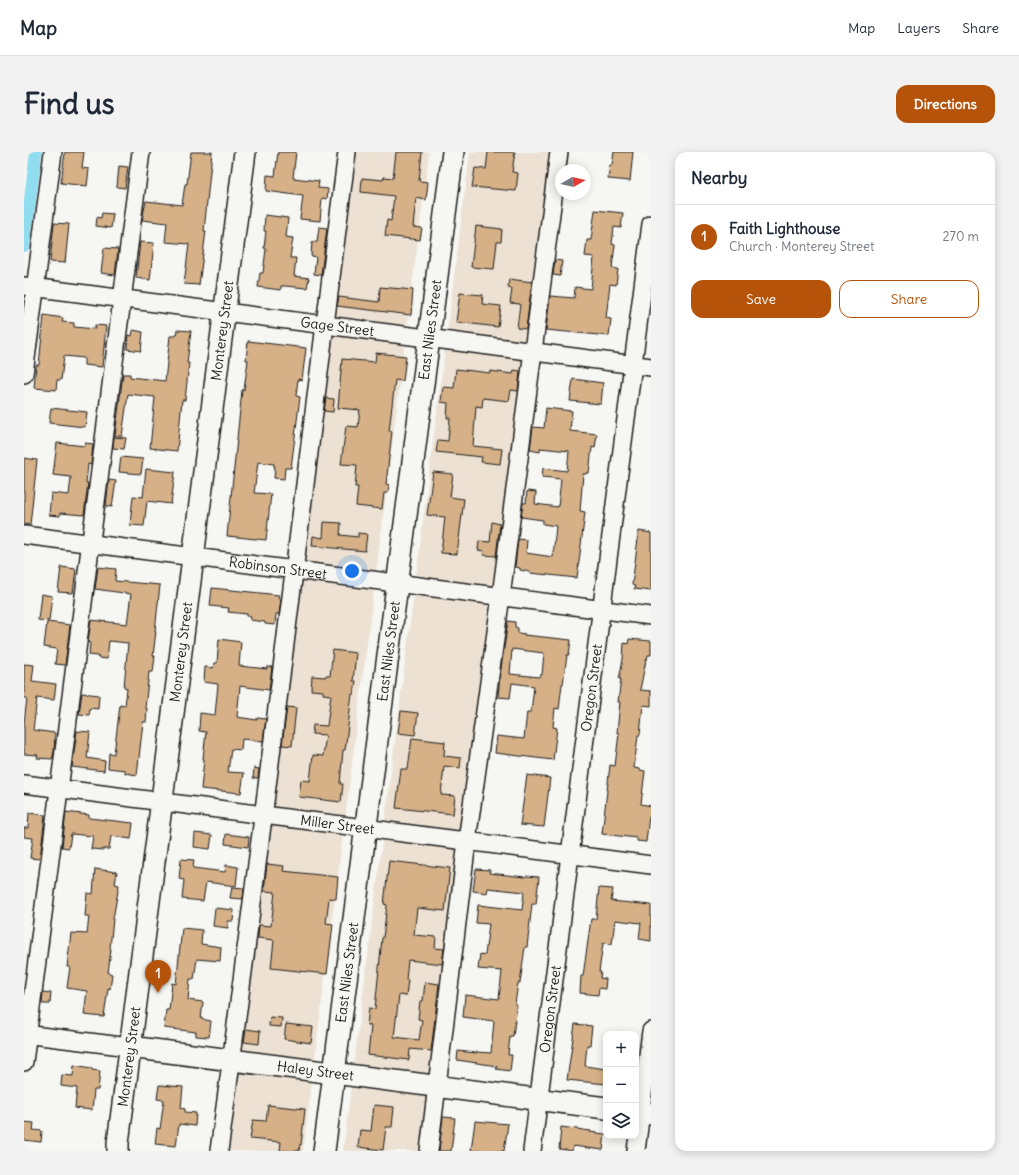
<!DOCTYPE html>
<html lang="en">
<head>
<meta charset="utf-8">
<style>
	:root { --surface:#fff; --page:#f2f2f3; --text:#1f2937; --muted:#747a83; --line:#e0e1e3; --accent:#b45309 }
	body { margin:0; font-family:Delius,sans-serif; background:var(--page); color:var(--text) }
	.controls { position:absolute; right:12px; bottom:12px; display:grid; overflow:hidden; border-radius:8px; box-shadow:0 2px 10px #0003 }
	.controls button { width:36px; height:36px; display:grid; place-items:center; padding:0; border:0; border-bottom:1px solid var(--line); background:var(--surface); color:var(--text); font:20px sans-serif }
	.compass { position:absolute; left:531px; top:12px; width:36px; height:36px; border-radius:50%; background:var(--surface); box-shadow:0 2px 10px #0003; rotate:81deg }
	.you { position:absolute; left:328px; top:419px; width:14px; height:14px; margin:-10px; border:3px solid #fff; border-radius:50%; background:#1a73e8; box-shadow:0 0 0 6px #1a73e833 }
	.badge { display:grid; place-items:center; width:26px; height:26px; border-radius:50%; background:var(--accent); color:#fff; font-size:13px; font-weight:700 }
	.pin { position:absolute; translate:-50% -33px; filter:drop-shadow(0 1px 2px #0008) }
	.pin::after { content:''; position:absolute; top:21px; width:14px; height:12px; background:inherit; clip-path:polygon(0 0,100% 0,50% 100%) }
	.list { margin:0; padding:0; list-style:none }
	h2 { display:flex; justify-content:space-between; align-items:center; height:52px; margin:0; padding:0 16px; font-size:17px }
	h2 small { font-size:13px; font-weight:400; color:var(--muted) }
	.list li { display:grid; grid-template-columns:26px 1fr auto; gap:12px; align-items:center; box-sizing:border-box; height:64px; padding:0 16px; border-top:1px solid var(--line) }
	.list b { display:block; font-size:15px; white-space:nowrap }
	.list p { margin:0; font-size:13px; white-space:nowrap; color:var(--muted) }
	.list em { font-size:13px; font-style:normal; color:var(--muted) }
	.actions { display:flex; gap:8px; padding:12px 16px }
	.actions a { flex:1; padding:9px 0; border:1px solid var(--accent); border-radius:12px; text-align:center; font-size:14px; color:var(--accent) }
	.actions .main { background:var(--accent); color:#fff }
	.icon { flex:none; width:22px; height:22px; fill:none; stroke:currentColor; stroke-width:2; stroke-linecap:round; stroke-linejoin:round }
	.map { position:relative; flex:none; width:627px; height:999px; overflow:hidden; border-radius:12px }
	header { display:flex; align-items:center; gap:24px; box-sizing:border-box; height:56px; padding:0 20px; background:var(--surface); border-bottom:1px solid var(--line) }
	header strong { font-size:19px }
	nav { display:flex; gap:22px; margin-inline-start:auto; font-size:14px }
	.intro { display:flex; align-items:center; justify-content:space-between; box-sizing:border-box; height:96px; padding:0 24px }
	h1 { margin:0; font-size:28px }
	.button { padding:10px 18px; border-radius:12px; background:var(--accent); color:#fff; font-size:14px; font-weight:700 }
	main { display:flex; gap:24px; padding:0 24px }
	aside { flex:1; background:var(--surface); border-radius:12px; box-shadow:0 2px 10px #0003 }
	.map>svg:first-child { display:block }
	.built { fill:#ece1d2 }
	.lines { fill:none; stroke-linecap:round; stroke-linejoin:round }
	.canal { stroke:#90ddef; stroke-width:12 }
	.building { fill:#d6b188; stroke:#1c1c1c; fill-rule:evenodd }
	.minor-casing { stroke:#1c1c1c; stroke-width:20 }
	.major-casing { stroke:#1c1c1c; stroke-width:24 }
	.minor { stroke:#f6f6f2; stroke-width:17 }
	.major { stroke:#f6f6f2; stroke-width:21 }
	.labels { text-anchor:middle; stroke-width:4; stroke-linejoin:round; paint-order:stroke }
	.street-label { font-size:14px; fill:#1c1c1c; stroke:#f6f6f2 }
</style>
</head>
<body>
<header>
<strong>Map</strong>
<nav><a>Map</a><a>Layers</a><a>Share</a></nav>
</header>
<div class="intro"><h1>Find us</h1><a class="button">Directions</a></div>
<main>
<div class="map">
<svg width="627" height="999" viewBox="0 0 627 999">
	<rect width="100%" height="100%" fill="#f6f6f2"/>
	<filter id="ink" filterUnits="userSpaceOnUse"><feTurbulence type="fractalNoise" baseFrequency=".025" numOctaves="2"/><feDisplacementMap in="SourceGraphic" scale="8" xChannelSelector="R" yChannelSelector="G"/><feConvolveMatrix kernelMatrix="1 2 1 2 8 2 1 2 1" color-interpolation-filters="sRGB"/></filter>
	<g filter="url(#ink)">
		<!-- built -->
		<path class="built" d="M 327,0 L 405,0 L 279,999 L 201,999 Z
			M 446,0 L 532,0 L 400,999 L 319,999 Z"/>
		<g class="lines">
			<!-- canal -->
			<path class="canal" d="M 0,94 L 12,0"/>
		</g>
		<!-- building -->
		<path class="building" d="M 41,0 L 60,0 L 58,16 L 65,17 L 63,34 L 37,31 Z
			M 167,0 L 188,0 L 180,79 L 182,79 L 175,133 L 160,132 L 165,92 L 141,90 L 143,71 L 118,68 L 122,49 L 158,53 L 161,32 L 163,32 Z
			M 254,0 L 272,0 L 269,26 L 295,29 L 294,36 L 304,37 L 303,47 L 298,46 L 296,69 L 276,67 L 279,44 L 242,39 L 243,23 L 251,24 Z
			M 372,0 L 398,0 L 395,29 L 404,30 L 402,48 L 392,46 L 389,75 L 398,76 L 396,88 L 361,84 L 363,68 L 367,69 L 370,44 L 337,40 L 338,26 L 359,28 L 360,25 L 369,26 Z
			M 464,0 L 491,0 L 488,20 L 494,21 L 492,39 L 448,35 L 451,16 L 462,17 Z
			M 590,0 L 609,0 L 606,29 L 584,27 L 586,13 L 588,13 Z
			M 95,14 L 104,15 L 101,36 L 93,35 Z
			M 571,58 L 599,61 L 597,76 L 590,75 L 588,92 L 591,93 L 588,116 L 594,117 L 592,133 L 586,132 L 582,166 L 587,167 L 585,184 L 522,178 L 526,144 L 550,146 L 551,135 L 567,137 L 570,105 L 561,104 L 563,88 L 567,88 Z
			M 78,61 L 89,62 L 87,76 L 72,74 L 73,65 L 77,66 Z
			M 241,63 L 264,66 L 262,85 L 269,86 L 266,106 L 272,106 L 270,124 L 285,126 L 283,136 L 261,134 L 257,134 L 257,138 L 234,135 L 236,121 L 239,121 L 242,97 L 240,96 L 242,79 L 240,79 Z
			M 30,71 L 45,72 L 41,111 L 26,110 Z
			M 452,74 L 478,77 L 477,90 L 473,90 L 470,117 L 447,115 Z
			M 295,75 L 303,76 L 297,123 L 290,122 L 292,105 L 287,104 L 288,90 L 293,90 Z
			M 116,90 L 130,91 L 126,128 L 112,126 Z
			M 80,96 L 94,97 L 91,123 L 77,121 Z
			M 531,108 L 538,109 L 536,124 L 529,123 Z
			M 485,127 L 508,130 L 502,177 L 493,176 L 496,152 L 486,151 L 488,137 L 484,136 Z
			M 356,135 L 389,138 L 387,163 L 313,154 L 315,145 L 355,150 Z
			M 436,141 L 459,143 L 458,152 L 477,154 L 474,175 L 432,170 Z
			M 20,163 L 39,166 L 38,170 L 50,171 L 50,175 L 71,177 L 71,173 L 82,174 L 78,215 L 60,213 L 60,206 L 40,204 L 37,228 L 33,228 L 32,238 L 10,236 L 12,213 L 15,213 Z
			M 109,178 L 119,180 L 117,199 L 103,197 L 104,183 L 108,184 Z
			M 153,178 L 167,179 L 163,211 L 165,211 L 161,248 L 158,248 L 153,299 L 126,296 L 131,245 L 104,242 L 98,284 L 91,284 L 99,222 L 106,222 L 106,225 L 141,229 L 146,184 L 152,184 Z
			M 224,189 L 282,196 L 278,228 L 274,227 L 272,244 L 276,245 L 267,316 L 261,316 L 260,327 L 250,326 L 251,315 L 250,315 L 250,312 L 234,310 L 230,341 L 247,342 L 242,388 L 203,384 L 218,238 L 220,238 L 224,208 L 222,208 Z
			M 352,201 L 382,204 L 379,229 L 371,228 L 365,279 L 368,279 L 362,332 L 365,333 L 364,341 L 360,341 L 358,357 L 332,354 L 334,335 L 331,335 L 333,313 L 317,312 L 322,274 L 334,275 L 336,258 L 314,256 L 318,207 L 351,210 Z
			M 432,217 L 466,221 L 466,219 L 489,222 L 490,218 L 496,219 L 494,239 L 487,238 L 485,249 L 459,246 L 458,255 L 452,254 L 449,294 L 478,297 L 476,312 L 457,310 L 458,305 L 412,300 L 414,288 L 424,289 L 426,266 L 423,266 L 424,251 L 417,250 L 419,235 L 430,236 Z
			M 549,227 L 579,231 L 577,252 L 546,249 Z
			M 302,246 L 310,247 L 309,260 L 300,259 Z
			M 27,256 L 63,260 L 61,275 L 25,271 Z
			M 522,256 L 548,259 L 546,279 L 573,282 L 571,296 L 568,295 L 565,321 L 562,321 L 562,322 L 559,322 L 556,359 L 561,360 L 553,426 L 506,421 L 506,420 L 496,418 L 496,416 L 491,415 L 494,387 L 503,388 L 502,401 L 529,405 L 532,374 L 519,372 L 519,368 L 497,365 L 499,351 L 502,351 L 503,339 L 512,340 L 511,352 L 534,355 L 537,327 L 518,325 L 519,316 L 543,319 L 545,299 L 516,296 L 516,300 L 506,298 L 509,275 L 520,276 Z
			M 90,285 L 102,286 L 100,297 L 89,296 Z
			M 33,291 L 61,294 L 61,291 L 69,292 L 67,313 L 64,312 L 62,331 L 64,331 L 60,363 L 36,361 L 36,364 L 25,363 L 27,341 L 45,343 L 47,325 L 29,323 Z
			M 97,305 L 119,307 L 117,322 L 95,320 Z
			M 0,306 L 13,308 L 6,373 L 0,372 Z
			M 122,317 L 151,320 L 147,352 L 123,349 L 120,374 L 106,373 L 109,344 L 119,345 Z
			M 409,320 L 429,322 L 426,345 L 440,347 L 433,402 L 417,401 L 421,365 L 403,363 Z
			M 85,328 L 92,329 L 88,355 L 82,354 Z
			M 300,370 L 317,371 L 316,383 L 334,385 L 334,381 L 343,382 L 341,399 L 288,394 L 289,384 L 299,386 Z
			M 468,370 L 476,372 L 472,404 L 459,403 L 460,399 L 454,398 L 455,389 L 466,390 Z
			M 615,379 L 627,381 L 627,439 L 610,437 L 611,434 L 608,433 Z
			M 37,415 L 52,417 L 49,441 L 34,440 Z
			M 74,415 L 92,417 L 91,429 L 136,433 L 131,479 L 132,479 L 129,504 L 131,504 L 129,520 L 125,520 L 121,556 L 123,556 L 122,570 L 119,570 L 113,623 L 101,621 L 101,618 L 84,616 L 85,601 L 90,602 L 96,553 L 101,554 L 103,536 L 100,535 L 104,491 L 85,489 L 83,507 L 74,506 L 74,504 L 65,503 L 66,491 L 64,490 L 67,468 L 103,472 L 107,442 L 71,437 Z
			M 188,436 L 255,443 L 254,447 L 257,447 L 255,462 L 252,462 L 251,473 L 241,472 L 241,470 L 226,468 L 227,465 L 223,464 L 223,462 L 204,460 L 205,456 L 186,454 Z
			M 17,442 L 28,444 L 25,469 L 14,468 Z
			M 484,469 L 491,470 L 491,475 L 494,476 L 494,481 L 501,482 L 500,483 L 547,488 L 545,503 L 543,503 L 539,532 L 538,532 L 535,557 L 531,556 L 529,575 L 533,576 L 529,608 L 471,601 L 473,584 L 500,587 L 503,560 L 507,560 L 510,534 L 488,531 L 486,546 L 474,545 L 476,523 ZM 488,497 L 520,501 L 518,523 L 516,523 L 515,525 L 486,522 Z
			M 23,470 L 46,473 L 41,513 L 31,512 L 33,497 L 20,495 Z
			M 195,487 L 217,490 L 215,514 L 243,517 L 243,515 L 248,515 L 245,538 L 216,534 L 213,565 L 233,568 L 233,566 L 242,567 L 239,589 L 218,587 L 217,598 L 207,597 L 204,620 L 220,621 L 217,641 L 177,637 L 180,607 L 179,607 L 182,580 L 175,579 L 176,561 L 191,563 L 194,532 L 180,530 L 181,515 L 189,516 L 190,511 L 193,511 Z
			M 605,487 L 627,489 L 627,503 L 624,503 L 623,508 L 622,508 L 616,538 L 627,539 L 627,554 L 619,553 L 616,583 L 614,583 L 610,616 L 616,617 L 616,618 L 621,619 L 617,652 L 627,654 L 627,665 L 625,664 L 622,690 L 613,689 L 613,686 L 578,682 L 586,613 L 591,614 L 595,581 L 593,581 L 596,550 L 594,550 L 597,527 L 595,527 L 599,507 L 600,491 L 604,492 Z
			M 309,498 L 332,501 L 329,529 L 332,529 L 330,542 L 328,542 L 321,598 L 319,598 L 316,632 L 319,632 L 317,650 L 275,645 L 277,628 L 286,629 L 289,603 L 299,604 L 302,583 L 288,582 L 289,573 L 303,574 L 307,543 L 299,542 L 299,539 L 287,538 L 288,524 L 301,525 L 301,524 L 306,524 Z
			M 0,512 L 10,513 L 8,529 L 32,532 L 30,548 L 13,546 L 9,578 L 31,581 L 30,600 L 28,607 L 13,606 L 14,603 L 0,602 L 0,571 L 3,546 L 0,546 Z
			M 58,541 L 75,543 L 74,557 L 66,556 L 65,563 L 55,562 Z
			M 263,555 L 272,556 L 268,594 L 258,593 Z
			M 377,559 L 394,561 L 391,583 L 374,581 Z
			M 53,579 L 66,580 L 63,606 L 81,609 L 80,619 L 48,615 Z
			M 388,586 L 421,590 L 420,604 L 437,606 L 436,616 L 420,614 L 417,643 L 431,644 L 429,662 L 372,656 L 377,617 L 384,617 Z
			M 230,616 L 235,617 L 234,626 L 229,626 Z
			M 503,623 L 526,626 L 520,675 L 496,673 Z
			M 42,660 L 65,663 L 65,666 L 109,671 L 107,687 L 87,684 L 85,697 L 80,697 L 80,698 L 67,697 L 69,684 L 47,682 L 45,696 L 38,695 Z
			M 5,661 L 21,663 L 16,707 L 6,706 L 9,686 L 0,685 L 0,676 L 4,676 Z
			M 171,681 L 188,683 L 186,697 L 170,695 Z
			M 202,682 L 225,685 L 224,695 L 201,692 Z
			M 157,707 L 170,708 L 169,716 L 201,720 L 202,713 L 214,715 L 212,734 L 182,730 L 179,749 L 158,747 L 160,728 L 155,727 Z
			M 365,709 L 426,716 L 421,759 L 393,756 L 390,783 L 412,785 L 411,796 L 420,797 L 418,812 L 384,808 L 382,828 L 384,828 L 382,844 L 375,843 L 370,885 L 395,888 L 398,868 L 394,867 L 396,849 L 399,849 L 401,830 L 415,832 L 407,899 L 386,897 L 385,908 L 344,903 L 347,874 L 343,873 L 345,856 L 351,857 L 358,786 L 359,786 L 363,753 L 360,752 Z
			M 243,712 L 260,714 L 259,719 L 314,725 L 312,747 L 305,746 L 302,771 L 309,772 L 303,822 L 247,816 L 250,788 L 234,786 L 235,773 L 247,774 L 251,740 L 240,739 Z
			M 71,717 L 93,720 L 91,732 L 95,733 L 89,767 L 86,796 L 87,797 L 84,821 L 88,822 L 86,837 L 84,836 L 80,865 L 60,863 L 63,839 L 43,836 L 46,815 L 43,815 L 47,781 L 63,782 L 65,764 L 61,764 L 63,741 L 69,742 Z
			M 452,717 L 466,718 L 465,721 L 501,725 L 502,724 L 515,725 L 512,752 L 508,752 L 503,795 L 501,795 L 496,831 L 494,831 L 491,852 L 493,853 L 489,884 L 486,884 L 484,903 L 488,903 L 486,919 L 472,917 L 473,914 L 433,908 L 434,899 L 452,901 L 452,900 L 467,901 L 470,869 L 439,865 L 441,843 L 475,847 L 478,819 L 454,817 L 456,802 L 461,803 L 465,772 L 452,771 L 454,753 L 498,758 L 500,740 L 464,736 L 463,741 L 449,739 Z
			M 208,735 L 220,736 L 219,747 L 206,746 Z
			M 575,736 L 589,737 L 587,749 L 627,753 L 627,789 L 615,787 L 617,771 L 591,768 L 588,792 L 579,791 L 575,820 L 577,820 L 576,826 L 582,827 L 581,837 L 575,836 L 574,843 L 556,841 L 557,824 L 559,824 L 567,767 L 572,767 Z
			M 191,756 L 210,758 L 209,769 L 204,769 L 204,776 L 189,774 Z
			M 158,776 L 178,778 L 177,792 L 197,795 L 196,809 L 173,807 L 170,827 L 166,827 L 164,848 L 179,850 L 177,867 L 187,869 L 185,885 L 172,884 L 172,880 L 140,876 L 142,858 L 145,858 L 148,831 L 152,832 Z
			M 19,840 L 27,841 L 26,852 L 18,852 Z
			M 246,865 L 258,866 L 257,875 L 245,874 Z
			M 262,872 L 289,875 L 287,891 L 260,887 Z
			M 551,872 L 568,874 L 566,893 L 563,893 L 561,914 L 582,917 L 582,932 L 543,928 Z
			M 222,877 L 236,879 L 235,892 L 220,890 Z
			M 50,913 L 68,916 L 68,918 L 76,919 L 74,938 L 70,938 L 68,958 L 51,956 L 53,936 L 37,934 L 38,923 L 49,924 Z
			M 135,933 L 159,935 L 157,956 L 161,957 L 161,960 L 172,961 L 171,974 L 155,972 L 152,994 L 131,992 L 133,976 L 136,977 L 140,948 L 133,947 Z
			M 244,953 L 281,957 L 277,993 L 276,992 L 275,999 L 256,999 L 257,990 L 226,987 L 229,968 L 242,969 Z
			M 350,953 L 370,955 L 368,975 L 362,975 L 359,998 L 334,995 L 336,978 L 347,979 Z
			M 419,965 L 431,966 L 427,999 L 415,999 Z
			M 451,969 L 484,972 L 480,999 L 447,999 Z
			M 0,970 L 10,971 L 9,978 L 18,979 L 17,990 L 0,988 Z
			M 537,975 L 567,979 L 566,980 L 581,982 L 579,998 L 549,994 L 548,999 L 535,997 Z"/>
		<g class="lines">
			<!-- minor casing -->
			<g class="minor-casing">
				<g id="minor">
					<path id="s1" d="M 0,134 L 627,215"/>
					<path d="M 0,222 L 29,0"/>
					<path id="s2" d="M 0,383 L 627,464"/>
					<path id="s3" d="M 0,632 L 627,713"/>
					<path d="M 0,882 L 106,895"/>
					<path d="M 0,910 L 117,0"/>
					<path d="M 195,999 C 241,666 280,333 323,0"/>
					<path d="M 405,999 L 443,689 L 477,444 L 535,0"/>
					<path id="s4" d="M 508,999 L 627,72"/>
					<path d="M 612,999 L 627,879"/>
				</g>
			</g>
			<!-- major casing -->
			<g class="major-casing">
				<g id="major">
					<path id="s5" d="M 106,895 L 582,956"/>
					<path d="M 612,960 L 627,962"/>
					<path id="s6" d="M 94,999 L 94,991 L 221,0"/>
					<path id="s7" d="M 300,999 L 429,0"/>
				</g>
			</g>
			<!-- minor -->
			<use href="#minor" class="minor"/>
			<!-- major -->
			<use href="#major" class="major"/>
		</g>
	</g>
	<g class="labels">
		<!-- street labels -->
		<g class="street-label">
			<text dy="5" stroke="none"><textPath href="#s1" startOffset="316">Gage Street</textPath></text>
			<text dy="5" stroke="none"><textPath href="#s6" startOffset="827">Monterey Street</textPath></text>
			<text dy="5" stroke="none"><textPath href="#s7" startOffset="828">East Niles Street</textPath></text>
			<text dy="5" stroke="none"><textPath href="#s2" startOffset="256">Robinson Street</textPath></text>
			<text dy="5" stroke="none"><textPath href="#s7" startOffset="504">East Niles Street</textPath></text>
			<text dy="5" stroke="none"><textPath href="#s6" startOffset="503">Monterey Street</textPath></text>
			<text dy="5" stroke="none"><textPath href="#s4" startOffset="467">Oregon Street</textPath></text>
			<text dy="5" stroke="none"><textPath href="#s3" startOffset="316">Miller Street</textPath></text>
			<text dy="5" stroke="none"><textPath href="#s7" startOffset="180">East Niles Street</textPath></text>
			<text dy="5" stroke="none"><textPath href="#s4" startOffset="143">Oregon Street</textPath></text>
			<text dy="5" stroke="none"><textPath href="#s6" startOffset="95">Monterey Street</textPath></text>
			<text dy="5" stroke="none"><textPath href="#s5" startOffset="187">Haley Street</textPath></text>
		</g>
	</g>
</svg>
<div class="controls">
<button>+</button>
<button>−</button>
<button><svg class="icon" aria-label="layers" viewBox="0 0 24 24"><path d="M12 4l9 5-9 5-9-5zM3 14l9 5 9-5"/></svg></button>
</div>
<svg class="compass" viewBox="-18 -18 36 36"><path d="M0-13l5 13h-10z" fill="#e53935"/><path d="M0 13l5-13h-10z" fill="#747a83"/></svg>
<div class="you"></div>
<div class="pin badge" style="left:134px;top:841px">1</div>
</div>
<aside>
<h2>Nearby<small></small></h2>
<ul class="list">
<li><span class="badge">1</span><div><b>Faith Lighthouse</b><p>Church · Monterey Street</p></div><em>270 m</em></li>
</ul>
<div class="actions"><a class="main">Save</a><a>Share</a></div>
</aside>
</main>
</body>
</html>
